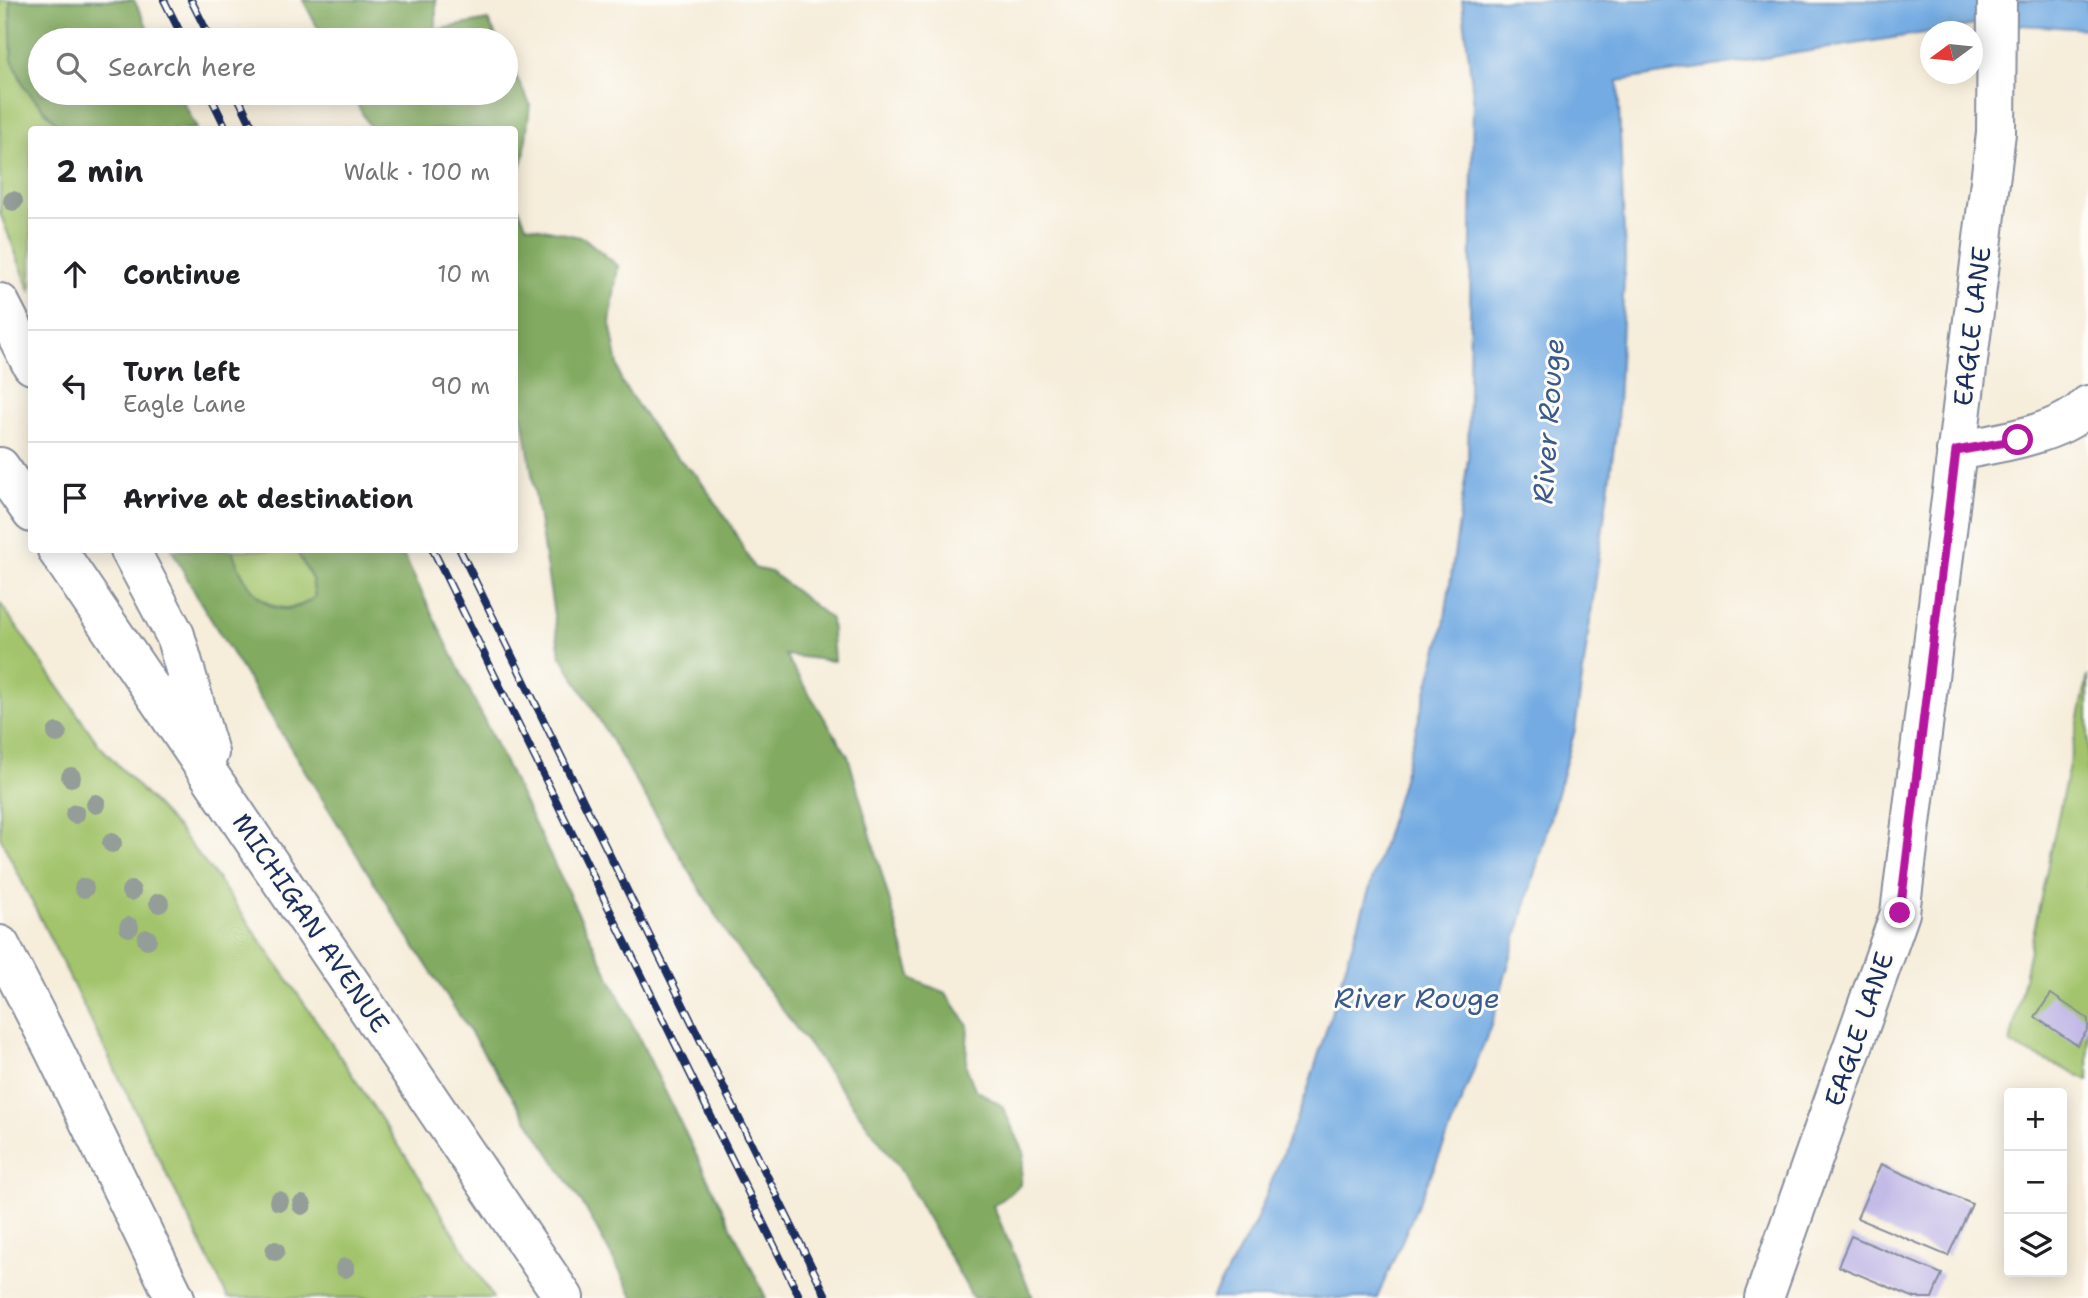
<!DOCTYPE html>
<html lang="en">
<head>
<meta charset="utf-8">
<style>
	:root { --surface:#fff; --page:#f6f6f6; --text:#202124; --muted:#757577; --line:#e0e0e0 }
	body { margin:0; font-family:"Shantell Sans",sans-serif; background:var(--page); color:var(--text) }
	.controls { position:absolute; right:21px; bottom:21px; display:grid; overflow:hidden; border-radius:7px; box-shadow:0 4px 18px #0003 }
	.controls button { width:63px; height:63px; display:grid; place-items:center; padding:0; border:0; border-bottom:2px solid var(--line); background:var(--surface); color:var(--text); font:35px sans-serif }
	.compass { position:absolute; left:1920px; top:21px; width:63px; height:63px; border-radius:50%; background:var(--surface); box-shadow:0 4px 18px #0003; rotate:255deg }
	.stop { position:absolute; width:21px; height:21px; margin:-16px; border:5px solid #b5179e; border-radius:50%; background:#fff }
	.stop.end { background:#b5179e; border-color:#fff; box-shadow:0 2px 7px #0008 }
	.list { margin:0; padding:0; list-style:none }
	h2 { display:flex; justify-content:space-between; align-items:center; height:91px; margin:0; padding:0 28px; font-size:30px }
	h2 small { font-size:23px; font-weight:400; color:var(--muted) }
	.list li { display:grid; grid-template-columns:46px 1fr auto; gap:21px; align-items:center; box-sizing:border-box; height:112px; padding:0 28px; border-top:2px solid var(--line) }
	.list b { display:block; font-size:26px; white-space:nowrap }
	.list p { margin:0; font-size:23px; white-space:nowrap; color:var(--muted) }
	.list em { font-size:23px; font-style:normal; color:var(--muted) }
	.icon { flex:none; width:38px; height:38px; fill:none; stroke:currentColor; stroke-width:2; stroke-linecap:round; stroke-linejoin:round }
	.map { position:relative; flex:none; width:2088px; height:1298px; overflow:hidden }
	.search { position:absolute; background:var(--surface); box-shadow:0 4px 18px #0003; left:28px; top:28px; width:490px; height:77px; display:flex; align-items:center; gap:18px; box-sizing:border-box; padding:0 24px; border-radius:38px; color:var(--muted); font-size:26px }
	.panel { position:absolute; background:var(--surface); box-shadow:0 4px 18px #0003; left:28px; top:126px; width:490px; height:427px; border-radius:7px }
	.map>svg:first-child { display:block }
	.green { fill:#a3c46c; stroke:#5f7a65; stroke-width:2 }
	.forest { fill:#82aa60; stroke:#4e6c5f; stroke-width:2 }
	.water { fill:#73abe2; stroke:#476da0; stroke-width:2 }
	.building { fill:#c2bae7 }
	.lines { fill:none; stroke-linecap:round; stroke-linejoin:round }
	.minor-casing { stroke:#888e9c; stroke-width:42 }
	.major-casing { stroke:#888e9c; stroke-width:42 }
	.minor { stroke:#fff; stroke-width:38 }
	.major { stroke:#fff; stroke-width:38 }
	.rail-casing { stroke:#1b2f5e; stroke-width:8 }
	.rail { stroke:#fdfcf7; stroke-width:5; stroke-dasharray:16; stroke-linecap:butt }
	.tree { fill:#949d98 }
	.route { stroke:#b5179e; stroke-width:9 }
	.labels { text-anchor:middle; stroke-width:6; stroke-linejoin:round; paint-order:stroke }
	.street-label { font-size:26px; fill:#1b2f5e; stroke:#fdfcf7 }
	.water-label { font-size:28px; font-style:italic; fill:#3a5a8c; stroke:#fdfcf7 }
</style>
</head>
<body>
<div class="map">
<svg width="2088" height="1298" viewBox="0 0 2088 1298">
	<rect width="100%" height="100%" fill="#fdfcf7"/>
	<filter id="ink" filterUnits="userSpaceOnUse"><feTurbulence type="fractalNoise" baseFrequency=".0143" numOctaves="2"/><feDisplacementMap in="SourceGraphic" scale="14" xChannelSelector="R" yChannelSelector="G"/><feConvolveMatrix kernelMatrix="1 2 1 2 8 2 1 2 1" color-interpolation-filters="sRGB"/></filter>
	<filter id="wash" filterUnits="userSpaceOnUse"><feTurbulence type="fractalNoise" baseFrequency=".00686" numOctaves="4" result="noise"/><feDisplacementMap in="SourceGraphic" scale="28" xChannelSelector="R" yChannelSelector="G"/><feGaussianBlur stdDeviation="1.57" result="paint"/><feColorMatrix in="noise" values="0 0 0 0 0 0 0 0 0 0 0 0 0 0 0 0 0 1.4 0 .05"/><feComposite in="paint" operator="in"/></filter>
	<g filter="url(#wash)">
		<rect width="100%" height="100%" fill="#f6edda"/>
		<!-- green -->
		<path class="green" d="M 0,0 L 10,0 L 12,59 L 25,88 L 61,129 L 32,130 L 31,293 L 0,213 Z
			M 232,550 L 296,550 L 312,579 L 315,597 C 272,628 245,588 232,550 Z
			M 0,603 L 99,745 L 177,828 L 219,881 L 320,1026 L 420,1178 L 493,1298 L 228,1298 L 0,837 Z
			M 2088,675 L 2088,1080 L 2010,1044 Z"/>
		<!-- forest -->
		<path class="forest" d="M 10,0 L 134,0 L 154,40 L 40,40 L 40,93 L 179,93 L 197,129 L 61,129 L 25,88 L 12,59 Z
			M 303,0 L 436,0 L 436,30 L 488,20 L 498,40 L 324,40 Z
			M 506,56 L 530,104 L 524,157 L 515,185 L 514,130 L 371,129 L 351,93 L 506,93 Z
			M 515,200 L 526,225 L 584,238 L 618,266 L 610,323 L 621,381 L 666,447 L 697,476 L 729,522 L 754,568 L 771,572 L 831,619 L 834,661 L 785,655 L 848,756 L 912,979 L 946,993 L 968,1025 L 966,1066 L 975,1089 L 1002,1106 L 1024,1152 L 1020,1185 L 993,1206 L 1033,1298 L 973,1298 L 900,1169 L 728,936 L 560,654 L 524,423 L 515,405 Z
			M 172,550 L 232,550 C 245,588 272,630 315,597 L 312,579 L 296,550 L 401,550 L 766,1298 L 634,1298 L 587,1211 L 403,929 L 199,600 Z"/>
		<!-- water -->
		<path class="water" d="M 1462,0 L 2088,0 L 2088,29 L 1988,23 L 1618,81 L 1625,258 L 1617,425 L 1575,730 L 1492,1023 L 1444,1145 L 1377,1298 L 1212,1298 L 1255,1223 L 1307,1092 L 1400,789 L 1444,625 L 1468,459 L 1473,95 Z"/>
		<g id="blocks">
			<!-- building -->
			<path class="building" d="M 2051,994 L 2088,1019 L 2088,1029 L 2077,1045 L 2035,1017 Z
				M 1881,1164 L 1972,1204 L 1948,1256 L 1857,1218 Z
				M 1851,1236 L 1942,1274 L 1932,1298 L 1915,1298 L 1838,1266 Z"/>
		</g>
	</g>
	<g filter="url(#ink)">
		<use href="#blocks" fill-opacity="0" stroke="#888e9c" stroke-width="2"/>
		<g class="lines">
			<!-- minor casing -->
			<g class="minor-casing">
				<path id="minor" d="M 1956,451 C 1994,444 2063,434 2088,405
					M 1764,1298 L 1900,913 L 1996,133 L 1997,0"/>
			</g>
			<!-- major casing -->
			<g class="major-casing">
				<path id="major" d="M 0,303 L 32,365
					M 0,467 L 32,513
					M 57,550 L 564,1298
					M 130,550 L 175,635 L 209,753
					M 0,945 L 54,1050 L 175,1298"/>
			</g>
			<!-- minor -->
			<use href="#minor" class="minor"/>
			<!-- major -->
			<use href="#major" class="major"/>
			<!-- rail casing -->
			<g class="rail-casing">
				<path id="rail" d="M 164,0 L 184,40
					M 191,0 L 211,40
					M 209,93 L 227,130
					M 236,93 L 254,130
					M 433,550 L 800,1298
					M 460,550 L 827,1298"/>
			</g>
			<!-- rail -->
			<use href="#rail" class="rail"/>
		</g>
		<!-- trees -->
		<g class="tree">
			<circle cx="13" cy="201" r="10"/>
			<circle cx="57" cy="733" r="10"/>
			<circle cx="71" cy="777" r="10"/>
			<circle cx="96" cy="804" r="10"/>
			<circle cx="75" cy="814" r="10"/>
			<circle cx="112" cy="843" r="10"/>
			<circle cx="84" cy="888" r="10"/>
			<circle cx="131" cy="891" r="10"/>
			<circle cx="159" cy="903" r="10"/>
			<circle cx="129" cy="927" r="10"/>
			<circle cx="147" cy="939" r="10"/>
			<circle cx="279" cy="1201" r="10"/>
			<circle cx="302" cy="1205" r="10"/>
			<circle cx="275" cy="1251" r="10"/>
			<circle cx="345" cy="1268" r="10"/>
		</g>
	</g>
	<g class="lines" filter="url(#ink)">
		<!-- route -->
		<path class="route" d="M 1900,913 L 1956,451 L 2018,440"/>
	</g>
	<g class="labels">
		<!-- street labels -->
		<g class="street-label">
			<text transform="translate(1972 326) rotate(-83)" y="9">EAGLE LANE</text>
			<text transform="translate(311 923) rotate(56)" y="9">MICHIGAN AVENUE</text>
			<text transform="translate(1859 1029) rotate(-71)" y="9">EAGLE LANE</text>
		</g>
		<!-- water labels -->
		<g class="water-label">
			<text transform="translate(1548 421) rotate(-86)" y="10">River Rouge</text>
			<text x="1417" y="1008">River Rouge</text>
		</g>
	</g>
</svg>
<div class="controls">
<button>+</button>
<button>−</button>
<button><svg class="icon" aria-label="layers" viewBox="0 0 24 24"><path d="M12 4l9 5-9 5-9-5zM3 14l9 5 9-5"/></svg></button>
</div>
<svg class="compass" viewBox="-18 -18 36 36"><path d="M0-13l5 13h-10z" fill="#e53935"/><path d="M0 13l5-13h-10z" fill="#757577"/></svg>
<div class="stop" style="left:2018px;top:440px"></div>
<div class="stop end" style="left:1900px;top:913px"></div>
<div class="search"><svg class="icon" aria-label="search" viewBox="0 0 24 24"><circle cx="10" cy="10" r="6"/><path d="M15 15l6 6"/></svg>Search here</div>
<section class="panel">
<h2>2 min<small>Walk · 100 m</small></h2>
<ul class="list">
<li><svg class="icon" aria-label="ahead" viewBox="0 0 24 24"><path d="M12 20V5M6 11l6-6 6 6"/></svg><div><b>Continue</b></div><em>10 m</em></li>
<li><svg class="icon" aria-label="left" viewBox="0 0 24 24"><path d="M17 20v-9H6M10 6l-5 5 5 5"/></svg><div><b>Turn left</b><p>Eagle Lane</p></div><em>90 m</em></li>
<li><svg class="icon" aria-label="arrive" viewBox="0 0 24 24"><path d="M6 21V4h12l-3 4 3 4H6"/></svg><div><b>Arrive at destination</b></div></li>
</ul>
</section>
</div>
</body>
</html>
